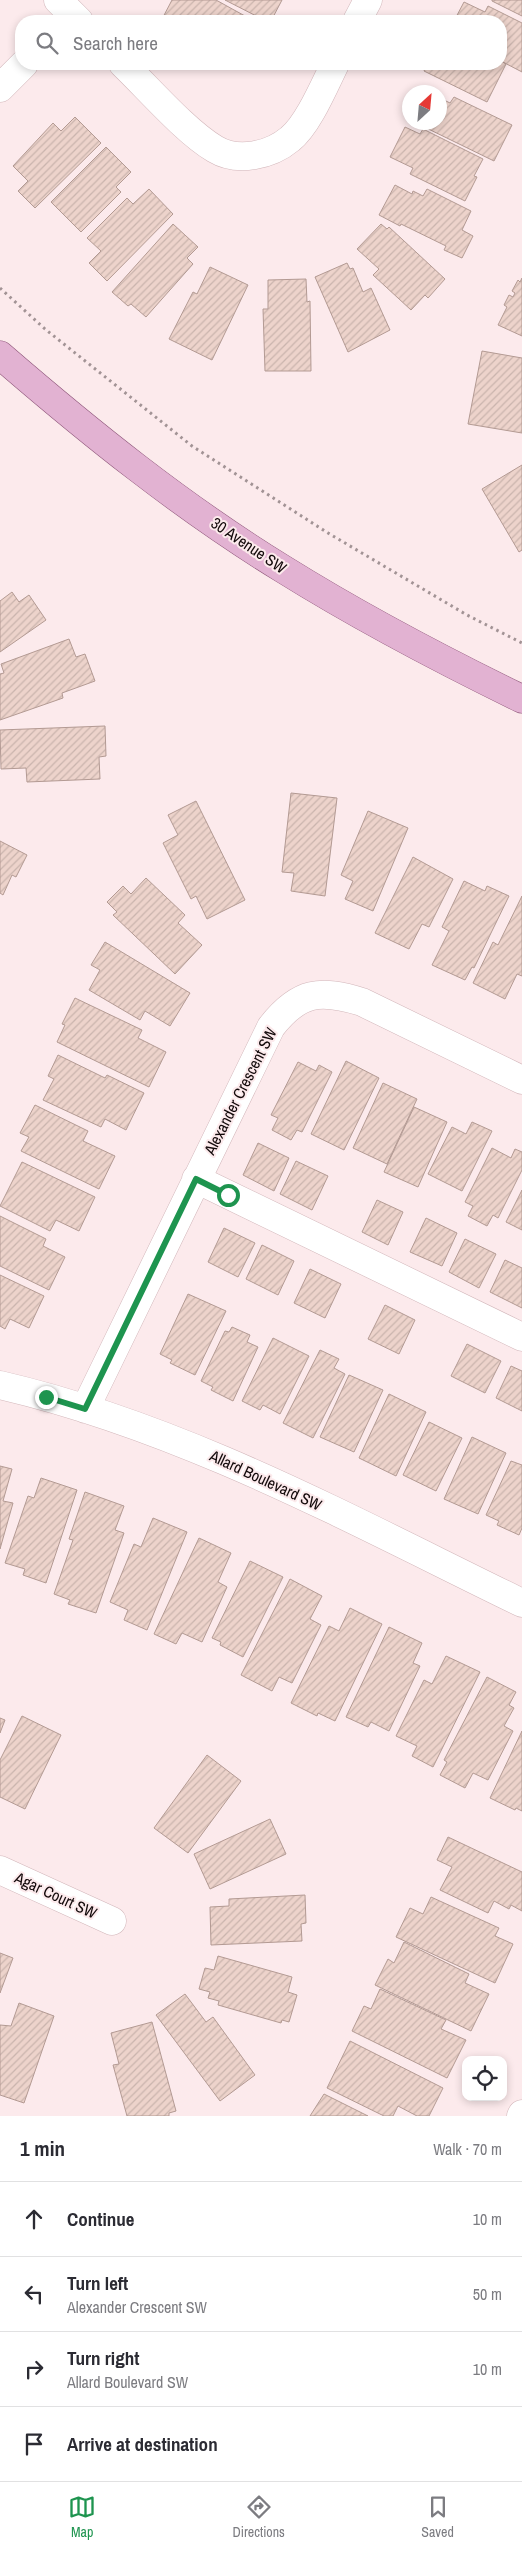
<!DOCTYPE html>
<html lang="en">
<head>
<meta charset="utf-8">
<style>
	:root { --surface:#fff; --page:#f7f7f7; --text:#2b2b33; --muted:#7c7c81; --line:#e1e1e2; --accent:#1e944f }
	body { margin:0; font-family:"Archivo Narrow",sans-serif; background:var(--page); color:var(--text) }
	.controls { position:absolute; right:15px; bottom:15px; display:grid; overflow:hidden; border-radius:10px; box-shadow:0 2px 8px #0003 }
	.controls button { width:45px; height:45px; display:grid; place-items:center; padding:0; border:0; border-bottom:1px solid var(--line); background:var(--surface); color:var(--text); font:25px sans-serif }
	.compass { position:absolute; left:402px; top:85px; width:45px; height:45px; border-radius:50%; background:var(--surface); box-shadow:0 2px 8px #0003; rotate:26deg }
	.stop { position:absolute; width:15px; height:15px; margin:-11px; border:4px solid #1e944f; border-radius:50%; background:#fff }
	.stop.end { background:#1e944f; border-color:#fff; box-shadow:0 1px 5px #0008 }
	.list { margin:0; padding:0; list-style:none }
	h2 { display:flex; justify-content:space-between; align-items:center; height:65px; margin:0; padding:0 20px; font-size:21px }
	h2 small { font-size:16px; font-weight:400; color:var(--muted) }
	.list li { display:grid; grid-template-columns:32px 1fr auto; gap:15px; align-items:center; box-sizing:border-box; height:75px; padding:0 20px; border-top:1px solid var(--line) }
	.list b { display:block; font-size:19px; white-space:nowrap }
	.list p { margin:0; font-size:16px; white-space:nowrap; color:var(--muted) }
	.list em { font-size:16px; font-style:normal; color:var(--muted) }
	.icon { flex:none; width:28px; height:28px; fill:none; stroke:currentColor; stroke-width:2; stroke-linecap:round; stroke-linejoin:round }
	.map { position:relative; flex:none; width:522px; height:2116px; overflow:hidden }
	.search { position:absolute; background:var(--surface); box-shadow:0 2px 8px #0003; left:15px; right:15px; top:15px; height:55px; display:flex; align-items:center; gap:12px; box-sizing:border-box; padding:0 18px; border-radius:20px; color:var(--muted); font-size:19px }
	.sheet { height:365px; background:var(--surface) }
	nav { display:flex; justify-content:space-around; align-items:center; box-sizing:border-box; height:70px; border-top:1px solid var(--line); background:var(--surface); font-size:14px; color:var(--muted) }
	nav a { display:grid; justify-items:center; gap:2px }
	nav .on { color:var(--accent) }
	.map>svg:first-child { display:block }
	.building { fill:url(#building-hatch); stroke:#b39a93 }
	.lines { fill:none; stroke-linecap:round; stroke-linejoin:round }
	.minor-casing { stroke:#d2b6ba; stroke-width:29 }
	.major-casing { stroke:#8c5578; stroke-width:29 }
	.path { stroke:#a29395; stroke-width:3; stroke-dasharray:2.5 4; stroke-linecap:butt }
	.minor { stroke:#fff; stroke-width:28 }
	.major { stroke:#e2b2d2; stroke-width:28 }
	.route { stroke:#1e944f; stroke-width:6 }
	.labels { text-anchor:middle; stroke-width:4; stroke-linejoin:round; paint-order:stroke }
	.street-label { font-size:16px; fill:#12090a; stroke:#fceaec }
</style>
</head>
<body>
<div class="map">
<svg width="522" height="2116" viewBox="0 0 522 2116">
	<defs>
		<pattern id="building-hatch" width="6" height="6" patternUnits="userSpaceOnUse" patternTransform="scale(1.25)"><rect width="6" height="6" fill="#edd3cb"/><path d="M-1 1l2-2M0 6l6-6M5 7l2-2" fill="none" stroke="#cab4ad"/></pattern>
	</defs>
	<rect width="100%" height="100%" fill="#fceaec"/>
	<!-- building -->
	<path class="building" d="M 172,0 L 216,0 L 245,16 L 242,20 L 244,21 L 161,21 Z
		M 225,0 L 282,0 L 271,21 L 266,21 Z
		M 522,0 L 522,16 L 492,1 L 492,0 Z
		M 464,2 L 485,12 L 488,6 L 522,23 L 522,72 L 501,61 L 501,21 L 454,21 Z
		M 501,61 L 506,64 L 487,102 L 424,71 L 427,64 L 501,64 Z
		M 454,97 L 512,125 L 494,161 L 414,122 L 440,122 L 440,98 L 450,103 Z
		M 75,117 L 101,143 L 35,208 L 18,191 L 28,181 L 13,166 L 53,123 L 61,131 Z
		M 405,127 L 420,134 L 423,129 L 483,159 L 474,176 L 477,177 L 465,201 L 410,174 L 413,168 L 390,157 Z
		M 106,147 L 131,172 L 116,187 L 121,192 L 81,232 L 51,202 Z
		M 395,185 L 412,194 L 413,191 L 423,196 L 427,189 L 471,211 L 462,230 L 473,236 L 462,258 L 444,250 L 446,246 L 401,224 L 400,226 L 379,215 Z
		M 149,189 L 173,214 L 107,281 L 89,263 L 101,251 L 87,238 L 127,198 L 133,204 Z
		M 173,224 L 198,247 L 187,258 L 193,264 L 146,317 L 131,304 L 128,306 L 112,292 Z
		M 381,224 L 387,229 L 389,227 L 445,279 L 428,298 L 425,295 L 411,310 L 373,275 L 379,269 L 357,249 Z
		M 347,263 L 350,269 L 353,268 L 363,292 L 371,288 L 390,330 L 348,352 L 315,277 Z
		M 210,267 L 248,285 L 212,360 L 169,339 L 193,292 L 197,294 Z
		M 522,278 L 522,336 L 498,325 L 507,307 L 504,305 L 509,295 L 513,297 L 515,293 L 512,291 L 518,280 L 520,282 Z
		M 306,279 L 307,302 L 310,301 L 311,371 L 265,371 L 263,309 L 268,309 L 268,280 Z
		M 482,351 L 522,358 L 522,433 L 468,424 Z
		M 522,465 L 522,550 L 519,552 L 482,489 Z
		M 12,592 L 19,602 L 29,595 L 46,620 L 0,652 L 0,601 Z
		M 69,639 L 76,657 L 85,654 L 95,681 L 62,693 L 63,698 L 0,720 L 0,674 L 4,673 L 1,664 Z
		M 105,726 L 106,756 L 99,757 L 100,779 L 27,782 L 26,768 L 1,769 L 0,730 Z
		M 291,793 L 337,798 L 325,896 L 291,891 L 294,873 L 282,872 Z
		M 196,801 L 245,900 L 207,919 L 196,896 L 191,899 L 163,843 L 178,835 L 168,815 Z
		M 368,811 L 408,828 L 373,911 L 345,899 L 353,881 L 341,875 Z
		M 0,841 L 27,855 L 16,877 L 12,875 L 3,895 L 0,893 Z
		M 413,857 L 453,879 L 429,927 L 422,924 L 409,949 L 375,933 Z
		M 146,878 L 185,915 L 178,923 L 202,945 L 175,974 L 113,915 L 117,912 L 107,902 L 123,886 L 131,894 Z
		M 464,881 L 485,891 L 487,886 L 509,896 L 474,968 L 472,967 L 465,980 L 432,965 L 449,931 L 442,927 Z
		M 522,896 L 522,976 L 517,974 L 505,999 L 473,983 L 493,942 L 498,945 Z
		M 105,942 L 190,993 L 170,1026 L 145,1011 L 140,1020 L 89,990 L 100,970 L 91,965 Z
		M 75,998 L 142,1030 L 138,1038 L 166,1052 L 149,1087 L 57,1042 L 65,1025 L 62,1024 Z
		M 58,1055 L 105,1078 L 107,1075 L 144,1093 L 126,1130 L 105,1119 L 101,1127 L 43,1100 L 54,1079 L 48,1076 Z
		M 346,1061 L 379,1078 L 344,1150 L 311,1134 Z
		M 298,1062 L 316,1071 L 319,1065 L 332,1072 L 302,1132 L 297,1130 L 291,1140 L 272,1130 L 278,1118 L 271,1115 Z
		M 383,1083 L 417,1099 L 387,1164 L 353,1148 Z
		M 35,1105 L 88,1131 L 83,1141 L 115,1156 L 99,1189 L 21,1151 L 29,1137 L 20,1133 Z
		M 414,1107 L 447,1122 L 418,1187 L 384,1172 Z
		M 472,1122 L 492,1131 L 462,1191 L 428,1174 L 452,1127 L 466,1134 Z
		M 258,1143 L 289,1158 L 274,1191 L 243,1175 Z
		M 492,1148 L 511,1158 L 515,1149 L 522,1152 L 522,1170 L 498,1218 L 493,1215 L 487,1226 L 468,1216 L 473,1206 L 465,1202 Z
		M 296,1161 L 328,1176 L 312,1210 L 280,1194 Z
		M 22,1162 L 95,1197 L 79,1231 L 56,1220 L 50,1231 L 0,1206 Z
		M 522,1190 L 522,1230 L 506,1222 Z
		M 377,1200 L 403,1212 L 388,1245 L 362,1232 Z
		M 0,1216 L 46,1239 L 43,1246 L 65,1257 L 49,1290 L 0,1266 Z
		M 426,1218 L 457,1233 L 442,1266 L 410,1252 Z
		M 224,1228 L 255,1243 L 238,1277 L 208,1262 Z
		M 465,1239 L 496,1254 L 479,1288 L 449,1272 Z
		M 262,1245 L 294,1261 L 278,1295 L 246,1279 Z
		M 505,1260 L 522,1268 L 522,1308 L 490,1292 Z
		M 310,1269 L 341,1284 L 325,1318 L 294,1303 Z
		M 0,1275 L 44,1296 L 29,1328 L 10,1319 L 5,1329 L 0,1326 Z
		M 188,1294 L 226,1311 L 195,1375 L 170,1363 L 172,1360 L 160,1354 Z
		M 385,1305 L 415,1320 L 399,1354 L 368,1339 Z
		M 232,1327 L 250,1335 L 247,1342 L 258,1347 L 233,1401 L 211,1390 L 213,1387 L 201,1381 L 225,1331 L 229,1332 Z
		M 273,1338 L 309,1356 L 280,1414 L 263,1405 L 260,1410 L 242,1401 Z
		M 467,1344 L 501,1361 L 485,1393 L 451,1376 Z
		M 320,1350 L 339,1359 L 334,1368 L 345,1374 L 313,1438 L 283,1423 Z
		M 511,1366 L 522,1371 L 522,1411 L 496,1398 Z
		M 349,1375 L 383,1390 L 354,1452 L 320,1437 Z
		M 389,1394 L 426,1412 L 396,1476 L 359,1458 Z
		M 429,1422 L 462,1438 L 436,1491 L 403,1475 Z
		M 472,1437 L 506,1453 L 478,1514 L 444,1499 Z
		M 511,1461 L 522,1465 L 522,1528 L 519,1535 L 497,1525 L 499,1521 L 486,1515 Z
		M 0,1466 L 12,1469 L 3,1501 L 13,1503 L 0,1549 Z
		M 41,1478 L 77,1490 L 46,1583 L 23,1575 L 25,1569 L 5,1563 L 28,1496 L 34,1498 Z
		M 85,1492 L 124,1506 L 115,1530 L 124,1533 L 96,1613 L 68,1604 L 70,1600 L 54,1594 L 73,1540 L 69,1539 Z
		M 153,1518 L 187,1532 L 147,1630 L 124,1620 L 128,1610 L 110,1602 L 134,1544 L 141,1547 Z
		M 199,1538 L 231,1553 L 218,1582 L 227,1587 L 202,1642 L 182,1633 L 176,1644 L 154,1634 Z
		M 250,1561 L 283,1577 L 243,1657 L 220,1645 L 221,1642 L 212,1638 Z
		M 290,1579 L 322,1596 L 310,1619 L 321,1625 L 292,1683 L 279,1677 L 272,1691 L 241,1675 Z
		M 350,1608 L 382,1624 L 335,1721 L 318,1713 L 317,1716 L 291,1703 L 329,1626 L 339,1631 Z
		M 389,1627 L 422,1643 L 413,1663 L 420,1666 L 389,1731 L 371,1722 L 368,1727 L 346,1717 Z
		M 446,1656 L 480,1672 L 433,1767 L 412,1756 L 417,1746 L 396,1736 L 424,1680 L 432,1684 Z
		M 487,1677 L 516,1692 L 509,1705 L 514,1708 L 504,1726 L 513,1731 L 488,1780 L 473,1773 L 465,1788 L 440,1775 L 447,1762 L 444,1760 Z
		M 22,1716 L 61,1735 L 25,1809 L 0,1797 L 0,1760 Z
		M 0,1718 L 5,1720 L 0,1733 Z
		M 522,1731 L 522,1811 L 516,1808 L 515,1810 L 490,1798 Z
		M 207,1755 L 241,1781 L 188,1853 L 154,1828 Z
		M 270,1819 L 286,1854 L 210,1889 L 194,1854 Z
		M 448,1837 L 522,1872 L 522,1911 L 511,1905 L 509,1909 L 494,1901 L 488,1913 L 440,1890 L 452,1867 L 437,1860 Z
		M 305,1895 L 306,1923 L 301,1924 L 302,1941 L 211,1945 L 210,1907 L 229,1906 L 229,1899 Z
		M 431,1897 L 499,1928 L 495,1936 L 513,1944 L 495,1983 L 396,1937 L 410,1908 L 423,1914 Z
		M 404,1942 L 469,1974 L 465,1983 L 489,1994 L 471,2031 L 375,1985 L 388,1959 L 394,1963 Z
		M 0,1953 L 13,1958 L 0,1993 Z
		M 218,1956 L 292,1977 L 288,1992 L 297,1995 L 289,2022 L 282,2020 L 281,2023 L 218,2005 L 219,2001 L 208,1998 L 210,1992 L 199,1989 L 205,1968 L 214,1970 Z
		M 380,1989 L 446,2020 L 441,2029 L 466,2040 L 447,2078 L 352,2031 L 364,2006 L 371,2009 Z
		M 185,1994 L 206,2022 L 213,2017 L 255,2075 L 220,2101 L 156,2015 Z
		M 19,2003 L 54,2016 L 24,2103 L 0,2095 L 0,2025 L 11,2026 Z
		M 152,2022 L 176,2111 L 169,2113 L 169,2116 L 127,2116 L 113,2065 L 119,2064 L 111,2033 Z
		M 350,2041 L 443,2088 L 429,2116 L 417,2116 L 398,2106 L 393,2116 L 384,2116 L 327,2088 Z
		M 324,2094 L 368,2116 L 310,2116 Z"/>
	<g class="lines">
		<!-- minor casing -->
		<g class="minor-casing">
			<path id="minor" d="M 58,0 L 79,21
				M 357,21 L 368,0
				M 123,64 C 148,88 186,132 215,149 C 238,163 271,155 290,139 C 308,125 325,84 335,64
				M 0,88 L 24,64
				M 196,1179 L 522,1337
				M 0,1385 C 185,1428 353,1521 522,1603
				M 85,1409 L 271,1027 C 299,991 320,989 362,1002 L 522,1080
				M 0,1870 L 112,1921
				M 521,2116 L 522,2114"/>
		</g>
		<!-- major casing -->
		<g class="major-casing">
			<path id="major" d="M 0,355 C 89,432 182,507 283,569 C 360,617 440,659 522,699"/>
		</g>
		<!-- path -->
		<path class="path" d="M 0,288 L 45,329 L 192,446 L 328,533 L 467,615 L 522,643"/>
		<!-- minor -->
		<use href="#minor" class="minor"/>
		<!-- major -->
		<use href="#major" class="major"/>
	</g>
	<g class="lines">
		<!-- route -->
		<path class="route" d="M 46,1397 L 85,1409 L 196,1179 L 228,1195"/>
	</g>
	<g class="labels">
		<!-- street labels -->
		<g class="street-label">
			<text transform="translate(249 545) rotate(34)" y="6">30 Avenue SW</text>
			<text transform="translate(240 1091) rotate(-63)" y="6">Alexander Crescent SW</text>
			<text transform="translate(266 1480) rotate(25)" y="6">Allard Boulevard SW</text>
			<text transform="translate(56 1895) rotate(25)" y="6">Agar Court SW</text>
		</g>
	</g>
</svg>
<div class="controls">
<button><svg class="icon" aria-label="locate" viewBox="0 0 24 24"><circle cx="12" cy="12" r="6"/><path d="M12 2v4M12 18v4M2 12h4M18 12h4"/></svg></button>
</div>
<svg class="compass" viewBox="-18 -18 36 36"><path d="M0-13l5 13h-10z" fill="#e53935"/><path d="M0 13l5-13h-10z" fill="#7c7c81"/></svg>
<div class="stop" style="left:228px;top:1195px"></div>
<div class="stop end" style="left:46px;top:1397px"></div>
<div class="search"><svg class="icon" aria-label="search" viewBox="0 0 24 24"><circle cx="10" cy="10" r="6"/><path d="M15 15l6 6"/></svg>Search here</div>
</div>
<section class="sheet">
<h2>1 min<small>Walk · 70 m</small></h2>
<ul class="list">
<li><svg class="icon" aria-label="ahead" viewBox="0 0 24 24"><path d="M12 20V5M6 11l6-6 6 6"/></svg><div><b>Continue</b></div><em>10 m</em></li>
<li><svg class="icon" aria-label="left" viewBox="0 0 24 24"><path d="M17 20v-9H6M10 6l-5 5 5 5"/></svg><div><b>Turn left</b><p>Alexander Crescent SW</p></div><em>50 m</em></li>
<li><svg class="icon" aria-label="right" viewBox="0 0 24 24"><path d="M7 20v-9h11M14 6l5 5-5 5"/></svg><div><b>Turn right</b><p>Allard Boulevard SW</p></div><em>10 m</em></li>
<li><svg class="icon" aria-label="arrive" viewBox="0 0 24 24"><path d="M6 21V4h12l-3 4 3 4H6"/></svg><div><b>Arrive at destination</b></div></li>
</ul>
</section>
<nav>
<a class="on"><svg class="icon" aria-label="map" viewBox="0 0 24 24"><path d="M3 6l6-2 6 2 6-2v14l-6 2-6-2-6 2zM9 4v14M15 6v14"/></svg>Map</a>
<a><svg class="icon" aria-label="directions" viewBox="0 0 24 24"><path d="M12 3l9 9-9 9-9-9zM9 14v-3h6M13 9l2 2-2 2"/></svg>Directions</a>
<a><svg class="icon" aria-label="saved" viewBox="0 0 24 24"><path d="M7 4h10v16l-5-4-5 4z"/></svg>Saved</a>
</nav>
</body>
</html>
